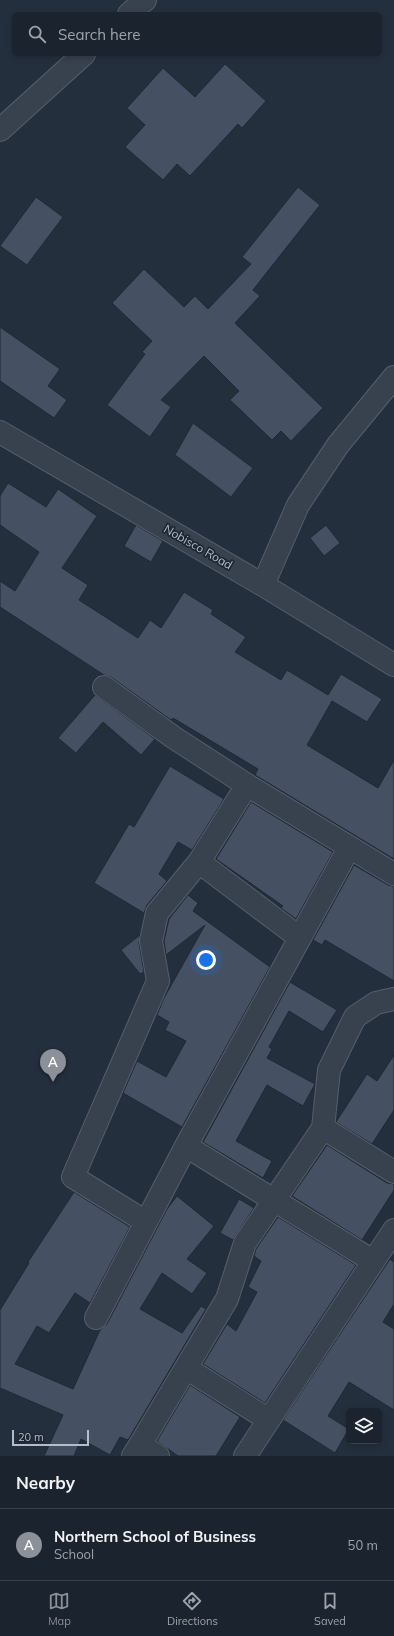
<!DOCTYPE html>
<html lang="en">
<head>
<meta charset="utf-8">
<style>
	:root { --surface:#1b232e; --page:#282f3a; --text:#f1f3f6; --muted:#a0a4aa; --line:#39404a; --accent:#8c9099 }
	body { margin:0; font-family:Mulish,sans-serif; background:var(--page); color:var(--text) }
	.controls { position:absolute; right:12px; bottom:12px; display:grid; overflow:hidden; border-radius:6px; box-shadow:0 2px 6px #0003 }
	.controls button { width:36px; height:36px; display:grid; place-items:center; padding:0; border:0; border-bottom:1px solid var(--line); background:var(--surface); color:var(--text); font:20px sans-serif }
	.scale { position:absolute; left:12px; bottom:10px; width:77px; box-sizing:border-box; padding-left:4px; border:2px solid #b4bcc9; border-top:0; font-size:11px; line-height:14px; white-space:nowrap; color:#b4bcc9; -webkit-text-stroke:3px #1d2633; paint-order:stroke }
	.you { position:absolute; left:206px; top:960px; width:14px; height:14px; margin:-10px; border:3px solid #fff; border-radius:50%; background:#1a73e8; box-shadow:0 0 0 6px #1a73e833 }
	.badge { display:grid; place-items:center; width:26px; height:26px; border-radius:50%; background:var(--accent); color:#fff; font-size:13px; font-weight:700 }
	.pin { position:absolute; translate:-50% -33px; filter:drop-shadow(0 1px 2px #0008) }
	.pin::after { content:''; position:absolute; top:21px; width:14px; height:12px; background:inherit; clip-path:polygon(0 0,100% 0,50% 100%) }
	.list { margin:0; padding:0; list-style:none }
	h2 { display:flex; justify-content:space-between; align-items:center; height:52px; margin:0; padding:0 16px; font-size:17px }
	h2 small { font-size:13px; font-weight:400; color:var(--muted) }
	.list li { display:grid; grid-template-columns:26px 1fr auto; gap:12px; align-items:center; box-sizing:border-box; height:72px; padding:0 16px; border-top:1px solid var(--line) }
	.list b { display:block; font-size:15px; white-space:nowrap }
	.list p { margin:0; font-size:13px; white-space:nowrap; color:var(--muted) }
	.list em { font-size:13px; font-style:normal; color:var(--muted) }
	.icon { flex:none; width:22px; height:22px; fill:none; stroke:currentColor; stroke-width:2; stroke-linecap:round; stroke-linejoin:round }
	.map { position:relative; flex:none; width:394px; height:1456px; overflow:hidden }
	.search { position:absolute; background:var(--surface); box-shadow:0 2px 6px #0003; left:12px; right:12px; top:12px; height:44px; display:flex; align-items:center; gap:10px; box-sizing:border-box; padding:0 14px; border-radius:6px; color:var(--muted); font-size:15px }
	.sheet { height:124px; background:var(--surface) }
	nav { display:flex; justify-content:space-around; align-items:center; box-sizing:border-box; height:56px; border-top:1px solid var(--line); background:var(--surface); font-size:11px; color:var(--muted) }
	nav a { display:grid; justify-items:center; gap:2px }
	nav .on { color:var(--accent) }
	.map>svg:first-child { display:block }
	.building { fill:#455162; stroke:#1f2835 }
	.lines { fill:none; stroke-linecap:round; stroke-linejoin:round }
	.street-casing { stroke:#565f6c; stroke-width:24 }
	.street { stroke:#38414e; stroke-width:22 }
	.labels { text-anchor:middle; stroke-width:3.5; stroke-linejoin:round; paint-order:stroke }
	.street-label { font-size:12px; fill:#b4bcc9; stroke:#1d2633 }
</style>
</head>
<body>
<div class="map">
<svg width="394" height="1456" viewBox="0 0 394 1456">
	<rect width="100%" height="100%" fill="#242f3e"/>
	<!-- building -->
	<path class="building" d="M 225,64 L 266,101 L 242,128 L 238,124 L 190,176 L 177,164 L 163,180 L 125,147 L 145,125 L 127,108 L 163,68 L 195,97 Z
		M 298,187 L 320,205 L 253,290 L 260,296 L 235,323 L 323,408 L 291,441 L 281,431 L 272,440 L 230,400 L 239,391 L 204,356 L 161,400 L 171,407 L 150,437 L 107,405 L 145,354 L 142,352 L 152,341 L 112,303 L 144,269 L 184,307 L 195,296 L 208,309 L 251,264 L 242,257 Z
		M 36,197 L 63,217 L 27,265 L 0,246 Z
		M 0,327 L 60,369 L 48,386 L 67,400 L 54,418 L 0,381 Z
		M 193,423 L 253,468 L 231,497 L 175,455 Z
		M 8,483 L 46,507 L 58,489 L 97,516 L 62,568 L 88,585 L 79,600 L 138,638 L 150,620 L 161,628 L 184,592 L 213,610 L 211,614 L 246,637 L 235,652 L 281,680 L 287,670 L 328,695 L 341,674 L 382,699 L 367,722 L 332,701 L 307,745 L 378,788 L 394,760 L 394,859 L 255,775 L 258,769 L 173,718 L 171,720 L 111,677 L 104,675 L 0,607 L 0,581 L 15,591 L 39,552 L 0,525 L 0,496 Z
		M 136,525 L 163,541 L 151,562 L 124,546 Z
		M 326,525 L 340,543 L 324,556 L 310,538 Z
		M 95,695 L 155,739 L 141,755 L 103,722 L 76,753 L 58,738 Z
		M 170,766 L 224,799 L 192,850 L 178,842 L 159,874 L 167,881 L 147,905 L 144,913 L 94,883 L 129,824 L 134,827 Z
		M 251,802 L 333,852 L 296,919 L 281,908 L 283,906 L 216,859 Z
		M 354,865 L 388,885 L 394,886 L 394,981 L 325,940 L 322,945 L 313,940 Z
		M 188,895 L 198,903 L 193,911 L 270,967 L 182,1127 L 123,1093 L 137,1061 L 166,1077 L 186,1041 L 165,1030 L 169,1022 L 157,1015 L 164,998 L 205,925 L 166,955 L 164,941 L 169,919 Z
		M 140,935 L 139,943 L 144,972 L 140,974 L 121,950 Z
		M 290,982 L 337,1010 L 323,1032 L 289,1011 L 269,1047 L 272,1049 L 267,1058 L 315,1084 L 303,1106 L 267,1085 L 236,1141 L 272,1161 L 263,1178 L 203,1142 Z
		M 394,1055 L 394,1110 L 372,1144 L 336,1122 L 367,1074 L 377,1081 Z
		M 327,1145 L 387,1183 L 394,1184 L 394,1190 L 362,1240 L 292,1196 Z
		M 74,1192 L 130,1227 L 90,1303 L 75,1293 L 49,1333 L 37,1326 L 15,1364 L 73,1389 L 100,1330 L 107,1324 L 167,1209 L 177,1196 L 214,1226 L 187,1259 L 207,1273 L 192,1294 L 162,1273 L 140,1309 L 182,1333 L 201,1306 L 206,1309 L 128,1440 L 120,1437 L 110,1455 L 81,1439 L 74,1456 L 44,1456 L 63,1415 L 0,1388 L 0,1310 L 29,1263 L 28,1262 Z
		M 239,1199 L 254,1208 L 233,1240 L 220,1233 Z
		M 278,1217 L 356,1265 L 265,1403 L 203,1364 L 227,1324 L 236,1331 L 257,1292 L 248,1287 L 261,1261 L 254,1256 L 256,1249 Z
		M 390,1259 L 394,1262 L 394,1304 L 383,1322 L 394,1329 L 394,1410 L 349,1382 L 328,1416 L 349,1429 L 335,1453 L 283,1420 Z
		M 190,1385 L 240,1417 L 216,1456 L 178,1456 L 157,1441 Z"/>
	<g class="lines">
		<!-- street casing -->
		<g class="street-casing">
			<path id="street" d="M 129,14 L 145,0
				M 0,130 L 84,54
				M 0,432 L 263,585 L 394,665
				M 263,585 L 298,505 L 338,445 L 394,377
				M 104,687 L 173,737 L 247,785 L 394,874
				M 199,862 L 300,938
				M 323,1128 L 394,1172
				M 186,1146 L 373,1261
				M 146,1222 L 73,1177 L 158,981 L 151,941 L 157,913 L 199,862 L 247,785
				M 96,1318 L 186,1146 L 349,848
				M 186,1368 L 269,1420
				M 140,1445 L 227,1299 L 245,1243 L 323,1128 L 329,1070 L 355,1017 L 376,1003 L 394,999
				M 133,1456 L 140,1445 L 158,1456
				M 245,1456 L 394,1230"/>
		</g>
		<!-- street -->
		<use href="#street" class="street"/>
	</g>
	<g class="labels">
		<!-- street labels -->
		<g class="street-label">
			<text transform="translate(198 547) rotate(30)" y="4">Nobisco Road</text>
		</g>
	</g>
</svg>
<div class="controls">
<button><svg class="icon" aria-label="layers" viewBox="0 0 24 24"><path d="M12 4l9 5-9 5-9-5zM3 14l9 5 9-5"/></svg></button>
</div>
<div class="scale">20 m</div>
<div class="you"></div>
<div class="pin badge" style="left:53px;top:1082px">A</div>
<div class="search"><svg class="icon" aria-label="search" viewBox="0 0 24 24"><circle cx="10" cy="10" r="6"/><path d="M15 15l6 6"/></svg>Search here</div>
</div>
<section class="sheet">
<h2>Nearby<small></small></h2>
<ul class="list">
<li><span class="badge">A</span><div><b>Northern School of Business</b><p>School</p></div><em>50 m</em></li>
</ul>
</section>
<nav>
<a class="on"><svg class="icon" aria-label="map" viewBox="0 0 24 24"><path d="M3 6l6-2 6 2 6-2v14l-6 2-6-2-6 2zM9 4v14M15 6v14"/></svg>Map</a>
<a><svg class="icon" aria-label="directions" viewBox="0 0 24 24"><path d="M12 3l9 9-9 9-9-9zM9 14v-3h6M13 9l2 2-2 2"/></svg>Directions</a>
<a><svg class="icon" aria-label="saved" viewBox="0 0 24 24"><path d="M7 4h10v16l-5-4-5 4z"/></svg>Saved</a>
</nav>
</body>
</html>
